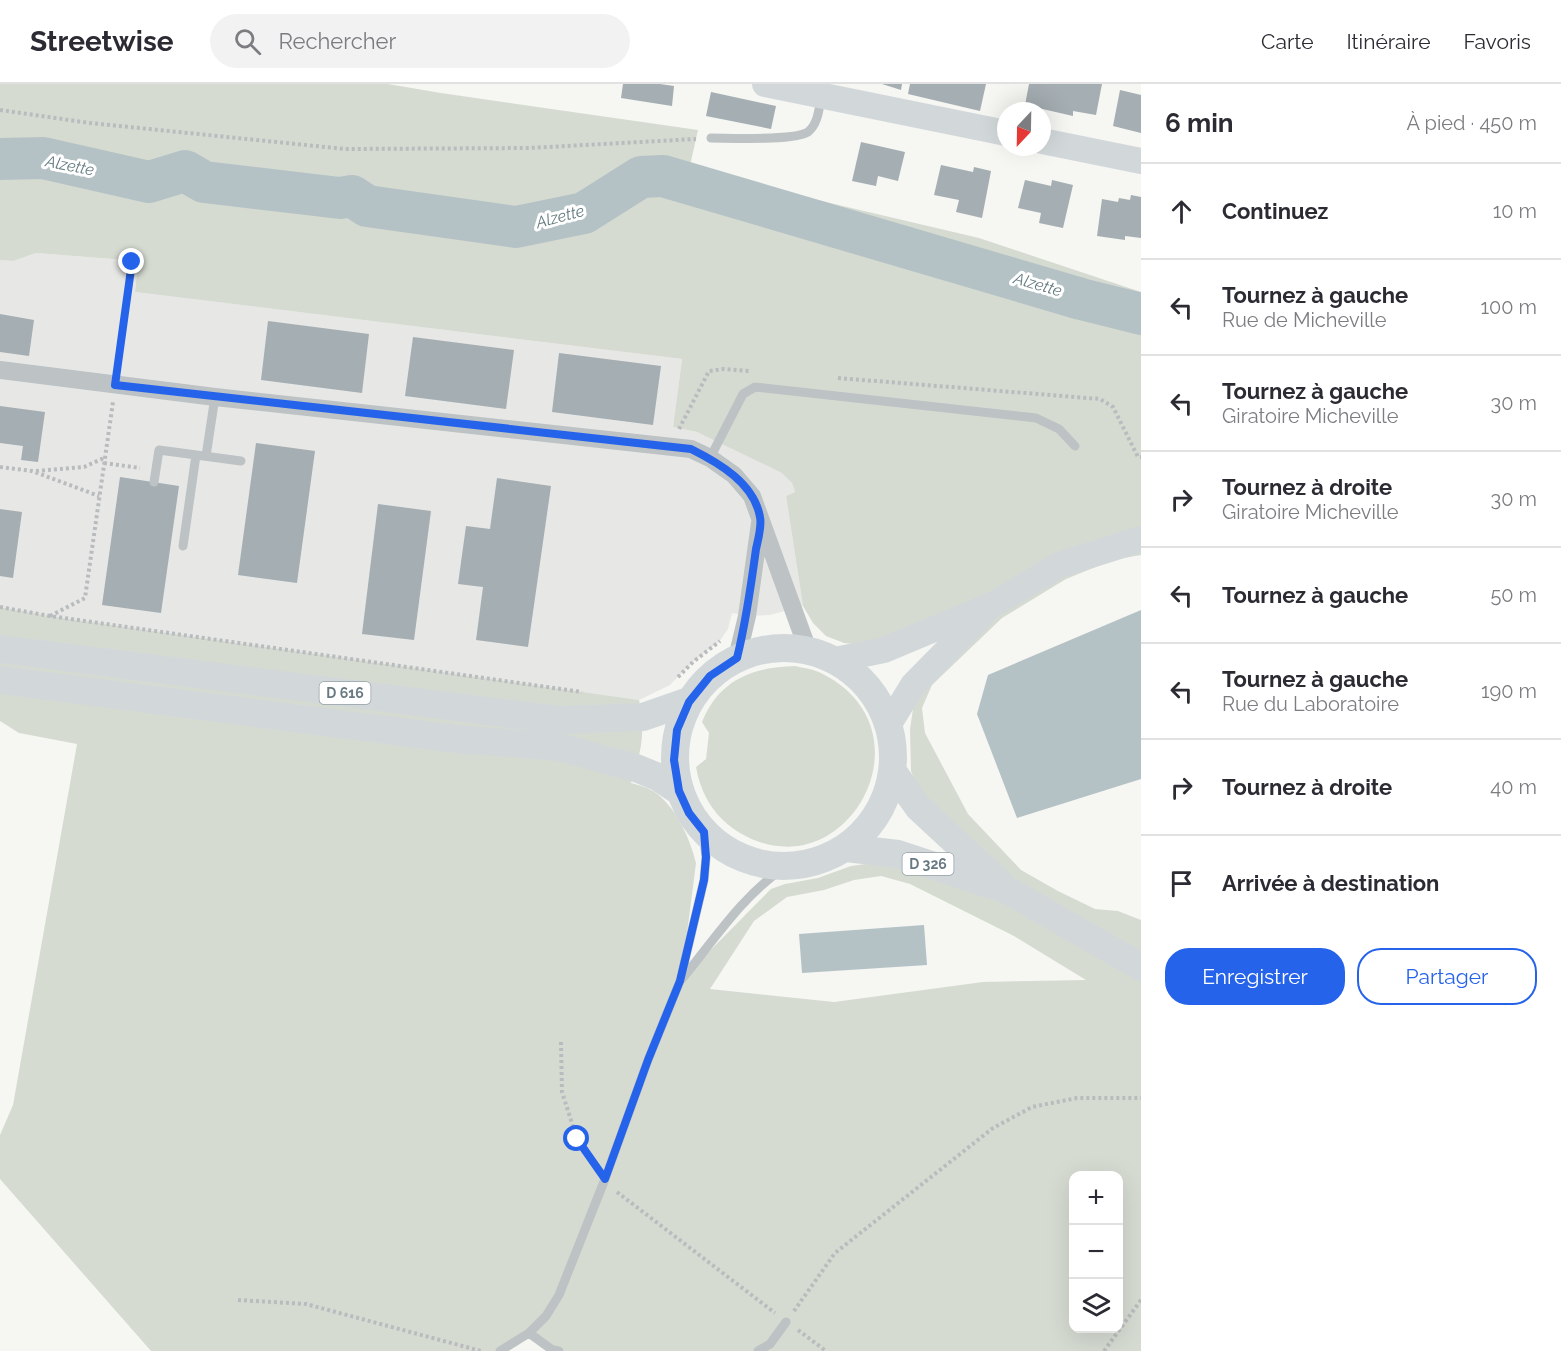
<!DOCTYPE html>
<html lang="fr">
<head>
<meta charset="utf-8">
<style>
	:root { --surface:#fff; --page:#f2f2f3; --text:#2b2b33; --muted:#7c7c81; --line:#e1e1e2; --accent:#2563eb }
	body { margin:0; font-family:Raleway,sans-serif; background:var(--page); color:var(--text) }
	.controls { position:absolute; right:18px; bottom:18px; display:grid; overflow:hidden; border-radius:12px; box-shadow:0 6px 24px #0002 }
	.controls button { width:54px; height:54px; display:grid; place-items:center; padding:0; border:0; border-bottom:2px solid var(--line); background:var(--surface); color:var(--text); font:30px sans-serif }
	.compass { position:absolute; left:997px; top:18px; width:54px; height:54px; border-radius:50%; background:var(--surface); box-shadow:0 6px 24px #0002; rotate:202deg }
	.stop { position:absolute; width:18px; height:18px; margin:-14px; border:4px solid #2563eb; border-radius:50%; background:#fff }
	.stop.end { background:#2563eb; border-color:#fff; box-shadow:0 2px 6px #0008 }
	.list { margin:0; padding:0; list-style:none }
	h2 { display:flex; justify-content:space-between; align-items:center; height:78px; margin:0; padding:0 24px; font-size:26px }
	h2 small { font-size:20px; font-weight:400; color:var(--muted) }
	.list li { display:grid; grid-template-columns:39px 1fr auto; gap:18px; align-items:center; box-sizing:border-box; height:96px; padding:0 24px; border-top:2px solid var(--line) }
	.list b { display:block; font-size:22px; white-space:nowrap }
	.list p { margin:0; font-size:20px; white-space:nowrap; color:var(--muted) }
	.list em { font-size:20px; font-style:normal; color:var(--muted) }
	.actions { display:flex; gap:12px; padding:18px 24px }
	.actions a { flex:1; padding:14px 0; border:2px solid var(--accent); border-radius:24px; text-align:center; font-size:21px; color:var(--accent) }
	.actions .main { background:var(--accent); color:#fff }
	.icon { flex:none; width:33px; height:33px; fill:none; stroke:currentColor; stroke-width:2; stroke-linecap:round; stroke-linejoin:round }
	.map { position:relative; flex:none; width:1141px; height:1267px; overflow:hidden }
	header { display:flex; align-items:center; gap:36px; box-sizing:border-box; height:84px; padding:0 30px; background:var(--surface); border-bottom:2px solid var(--line) }
	header strong { font-size:28px }
	nav { display:flex; gap:33px; margin-inline-start:auto; font-size:21px }
	.search { width:420px; height:54px; background:var(--page); display:flex; align-items:center; gap:15px; box-sizing:border-box; padding:0 21px; border-radius:33px; color:var(--muted); font-size:22px }
	main { display:flex }
	aside { flex:1; background:var(--surface) }
	.map>svg:first-child { display:block }
	.built { fill:#e7e7e6 }
	.green { fill:#d6dbd2; fill-rule:evenodd }
	.water { fill:#b5c2c5 }
	.lines { fill:none; stroke-linecap:round; stroke-linejoin:round }
	.river { stroke:#b5c2c5; stroke-width:42 }
	.building { fill:#a5aeb2 }
	.path { stroke:#b9bcbe; stroke-width:4; stroke-dasharray:3 3; stroke-linecap:butt }
	.service { stroke:#bdc2c4; stroke-width:9 }
	.minor { stroke:#bdc2c4; stroke-width:18 }
	.secondary { stroke:#d2d8da; stroke-width:26 }
	.primary { stroke:#d2d8da; stroke-width:28 }
	.route { stroke:#2563eb; stroke-width:8 }
	.labels { text-anchor:middle; stroke-width:6; stroke-linejoin:round; paint-order:stroke }
	.shield { fill:#fff; stroke:#95a1a8; stroke-width:1.5 }
	.shield-label { font-size:14px; font-weight:bold; fill:#677982 }
	.water-label { font-size:16px; font-style:italic; fill:#637a7f; stroke:#fff }
</style>
</head>
<body>
<header>
<strong>Streetwise</strong>
<div class="search"><svg class="icon" aria-label="search" viewBox="0 0 24 24"><circle cx="10" cy="10" r="6"/><path d="M15 15l6 6"/></svg>Rechercher</div>
<nav><a>Carte</a><a>Itinéraire</a><a>Favoris</a></nav>
</header>
<main>
<div class="map">
<svg width="1141" height="1267" viewBox="0 0 1141 1267">
	<rect width="100%" height="100%" fill="#f6f6f3"/>
	<!-- built -->
	<path class="built" d="M 36,169 L 138,177 L 135,208 L 682,275 L 673,343 L 697,348 L 719,357 L 783,389 L 792,399 L 795,408 L 786,412 L 803,522 L 770,531 L 747,532 L 732,529 L 728,545 L 719,558 L 693,578 L 670,601 L 639,616 L 50,532 L 0,523 L 0,176 L 13,177 Z"/>
	<!-- green -->
	<path class="green" d="M 0,0 L 388,0 L 441,9 L 698,46 L 689,86 L 979,154 L 1141,208 L 1141,230 L 1081,215 L 880,156 L 1076,226 L 1141,242 L 1141,471 L 1113,476 L 1066,495 L 1002,534 L 932,601 L 922,624 L 925,649 L 968,730 L 1021,786 L 1058,807 L 1095,825 L 1118,827 L 1141,836 L 1141,1267 L 560,1267 L 529,1249 L 500,1267 L 151,1267 L 0,1095 L 0,1051 L 13,1021 L 77,660 L 19,649 L 0,637 L 0,523 L 50,532 L 639,616 C 646,649 641,668 631,699 C 638,701 646,703 653,707 C 675,721 690,754 696,779 L 681,896 L 771,805 L 785,800 L 818,794 L 851,782 L 873,779 L 1006,805 L 917,702 L 911,687 L 910,645 L 913,625 L 922,607 L 993,520 L 862,561 L 844,559 L 826,552 L 813,539 L 803,522 L 786,412 L 795,408 L 792,399 L 782,389 L 697,348 L 673,343 L 682,275 L 135,208 L 138,177 L 36,169 L 13,177 L 0,176 ZM 881,792 L 910,800 L 1014,852 L 1086,896 L 983,898 L 834,918 L 710,905 L 754,837 L 787,813 L 824,806 L 854,796 ZM 1074,1092 L 1118,1092 L 1118,1244 L 1074,1244 Z
		M 795,582 C 803,584 813,585 821,589 C 937,646 845,811 740,749 C 715,734 701,711 696,683 L 706,675 L 709,649 L 702,638 C 719,596 752,583 795,582 Z"/>
	<!-- water -->
	<path class="water" d="M 864,151 L 1081,215 L 1141,230 L 1141,242 L 1076,226 Z
		M 1141,526 L 1141,695 L 1017,734 L 977,630 L 988,591 Z
		M 924,841 L 927,881 L 802,889 L 799,850 Z"/>
	<g class="lines">
		<!-- river -->
		<path class="river" d="M 0,75 L 43,74 L 149,98 L 185,87 L 204,98 L 340,114 L 352,112 L 367,122 L 516,143 L 584,129 L 641,93 L 663,92 L 1081,215 L 1141,230"/>
	</g>
	<!-- building -->
	<path class="building" d="M 623,0 L 660,0 L 674,2 L 672,22 L 621,14 Z
		M 882,0 L 902,0 L 901,6 Z
		M 910,0 L 986,0 L 980,27 L 908,10 Z
		M 1029,0 L 1102,0 L 1096,31 L 1073,27 L 1073,32 L 1025,21 Z
		M 1120,6 L 1141,11 L 1141,49 L 1113,42 Z
		M 711,8 L 776,22 L 771,45 L 706,32 Z
		M 861,58 L 905,68 L 898,97 L 878,92 L 876,102 L 852,97 Z
		M 941,81 L 973,88 L 974,83 L 991,87 L 982,134 L 956,128 L 959,116 L 934,111 Z
		M 1025,96 L 1051,102 L 1052,96 L 1073,101 L 1063,144 L 1039,139 L 1041,129 L 1018,124 Z
		M 1131,111 L 1141,113 L 1141,154 L 1125,152 L 1125,156 L 1097,152 L 1102,115 L 1118,118 L 1119,114 L 1130,116 Z
		M 0,230 L 34,236 L 29,272 L 0,268 Z
		M 268,237 L 369,250 L 362,309 L 261,296 Z
		M 413,253 L 514,266 L 506,325 L 405,312 Z
		M 559,269 L 661,282 L 653,341 L 552,328 Z
		M 0,322 L 45,328 L 38,378 L 21,376 L 23,362 L 0,359 Z
		M 256,359 L 315,367 L 297,499 L 238,491 Z
		M 120,393 L 179,402 L 161,529 L 102,521 Z
		M 497,394 L 551,402 L 528,563 L 476,556 L 483,503 L 458,500 L 466,442 L 490,445 Z
		M 378,420 L 431,427 L 414,556 L 362,550 Z
		M 0,425 L 22,428 L 13,494 L 0,492 Z"/>
	<g class="lines">
		<!-- path -->
		<path class="path" d="M 0,26 L 90,39 L 345,65 L 529,64 L 696,55
			M 118,281 L 132,178
			M 838,294 L 1100,315 L 1113,323 L 1138,373 L 1141,373
			M 679,345 L 709,287 L 724,285 L 750,287
			M 104,379 L 140,384
			M 0,383 L 32,387 L 99,412
			M 36,387 L 84,383 L 104,374
			M 0,523 L 50,532 L 582,608
			M 50,532 L 85,514 L 113,318
			M 678,593 L 693,578 L 720,557
			M 561,958 L 562,1008 L 577,1055 L 595,1081
			M 617,1108 L 775,1229
			M 238,1216 L 306,1220 L 481,1267
			M 794,1227 L 835,1169 L 993,1044 L 1032,1023 L 1077,1014 L 1141,1014
			M 798,1246 L 826,1267
			M 1104,1267 L 1141,1216"/>
		<!-- service -->
		<path class="service" d="M 711,54 C 730,54 794,57 808,48 C 818,40 819,25 821,14
			M 206,372 L 215,313
			M 710,374 L 743,310 L 755,303 L 1036,334 L 1059,345 L 1075,362
			M 154,398 L 159,366 L 241,377
			M 183,462 L 196,371
			M 682,895 C 714,856 743,811 785,783
			M 529,1249 L 551,1265 L 559,1267
			M 500,1267 L 529,1249 L 546,1232 L 559,1211 L 605,1095 L 648,976 L 680,897 L 704,796 L 706,773 L 703,748
			M 758,1267 L 770,1260 L 786,1238"/>
		<!-- minor -->
		<path class="minor" d="M 0,286 L 215,313 L 691,365 L 710,374 L 734,391 L 752,412 L 808,566
			M 737,574 L 747,532 L 760,439"/>
		<!-- secondary -->
		<path class="secondary" d="M 765,0 L 1006,49
			M 1042,57 L 1141,77
			M 835,576 L 884,566 L 994,520 L 1059,481 L 1141,455
			M 889,640 L 913,601 L 985,528"/>
		<!-- primary -->
		<path class="primary" d="M675 673a109 109 0 1 1 218 0a109 109 0 1 1-218 0Z
			M 0,565 L 559,636 L 643,633 L 689,617
			M 0,596 L 456,655 L 559,663 L 636,684 L 658,693 L 679,707
			M 893,688 L 919,724 L 1001,800
			M 846,764 L 898,770 L 1007,806 L 1141,883"/>
	</g>
	<g class="lines">
		<!-- route -->
		<path class="route" d="M 132,178 L 115,301 L 691,365 C 719,379 754,399 760,433 C 762,442 758,456 756,465 C 751,502 746,538 737,574 L 710,592 L 689,618 L 677,646 L 674,676 L 679,707 L 689,729 L 704,748 L 706,773 L 704,796 L 680,897 L 648,976 L 605,1095 L 577,1055"/>
	</g>
	<g class="labels">
		<!-- shield labels -->
		<g class="shield">
			<rect x="319.5" y="598" width="51" height="22" rx="4.5"/>
			<rect x="902.5" y="769" width="51" height="22" rx="4.5"/>
		</g>
		<g class="shield-label">
			<text x="345" y="614">D 616</text>
			<text x="928" y="785">D 326</text>
		</g>
		<!-- water labels -->
		<g class="water-label">
			<text transform="translate(70 81) rotate(11)" y="6">Alzette</text>
			<text transform="translate(560 132) rotate(-15)" y="6">Alzette</text>
			<text transform="translate(1038 200) rotate(16)" y="6">Alzette</text>
		</g>
	</g>
</svg>
<div class="controls">
<button>+</button>
<button>−</button>
<button><svg class="icon" aria-label="layers" viewBox="0 0 24 24"><path d="M12 4l9 5-9 5-9-5zM3 14l9 5 9-5"/></svg></button>
</div>
<svg class="compass" viewBox="-18 -18 36 36"><path d="M0-13l5 13h-10z" fill="#e53935"/><path d="M0 13l5-13h-10z" fill="#7c7c81"/></svg>
<div class="stop" style="left:577px;top:1055px"></div>
<div class="stop end" style="left:132px;top:178px"></div>
</div>
<aside>
<h2>6 min<small>À pied · 450 m</small></h2>
<ul class="list">
<li><svg class="icon" aria-label="ahead" viewBox="0 0 24 24"><path d="M12 20V5M6 11l6-6 6 6"/></svg><div><b>Continuez</b></div><em>10 m</em></li>
<li><svg class="icon" aria-label="left" viewBox="0 0 24 24"><path d="M17 20v-9H6M10 6l-5 5 5 5"/></svg><div><b>Tournez à gauche</b><p>Rue de Micheville</p></div><em>100 m</em></li>
<li><svg class="icon" aria-label="left" viewBox="0 0 24 24"><path d="M17 20v-9H6M10 6l-5 5 5 5"/></svg><div><b>Tournez à gauche</b><p>Giratoire Micheville</p></div><em>30 m</em></li>
<li><svg class="icon" aria-label="right" viewBox="0 0 24 24"><path d="M7 20v-9h11M14 6l5 5-5 5"/></svg><div><b>Tournez à droite</b><p>Giratoire Micheville</p></div><em>30 m</em></li>
<li><svg class="icon" aria-label="left" viewBox="0 0 24 24"><path d="M17 20v-9H6M10 6l-5 5 5 5"/></svg><div><b>Tournez à gauche</b></div><em>50 m</em></li>
<li><svg class="icon" aria-label="left" viewBox="0 0 24 24"><path d="M17 20v-9H6M10 6l-5 5 5 5"/></svg><div><b>Tournez à gauche</b><p>Rue du Laboratoire</p></div><em>190 m</em></li>
<li><svg class="icon" aria-label="right" viewBox="0 0 24 24"><path d="M7 20v-9h11M14 6l5 5-5 5"/></svg><div><b>Tournez à droite</b></div><em>40 m</em></li>
<li><svg class="icon" aria-label="arrive" viewBox="0 0 24 24"><path d="M6 21V4h12l-3 4 3 4H6"/></svg><div><b>Arrivée à destination</b></div></li>
</ul>
<div class="actions"><a class="main">Enregistrer</a><a>Partager</a></div>
</aside>
</main>
</body>
</html>
